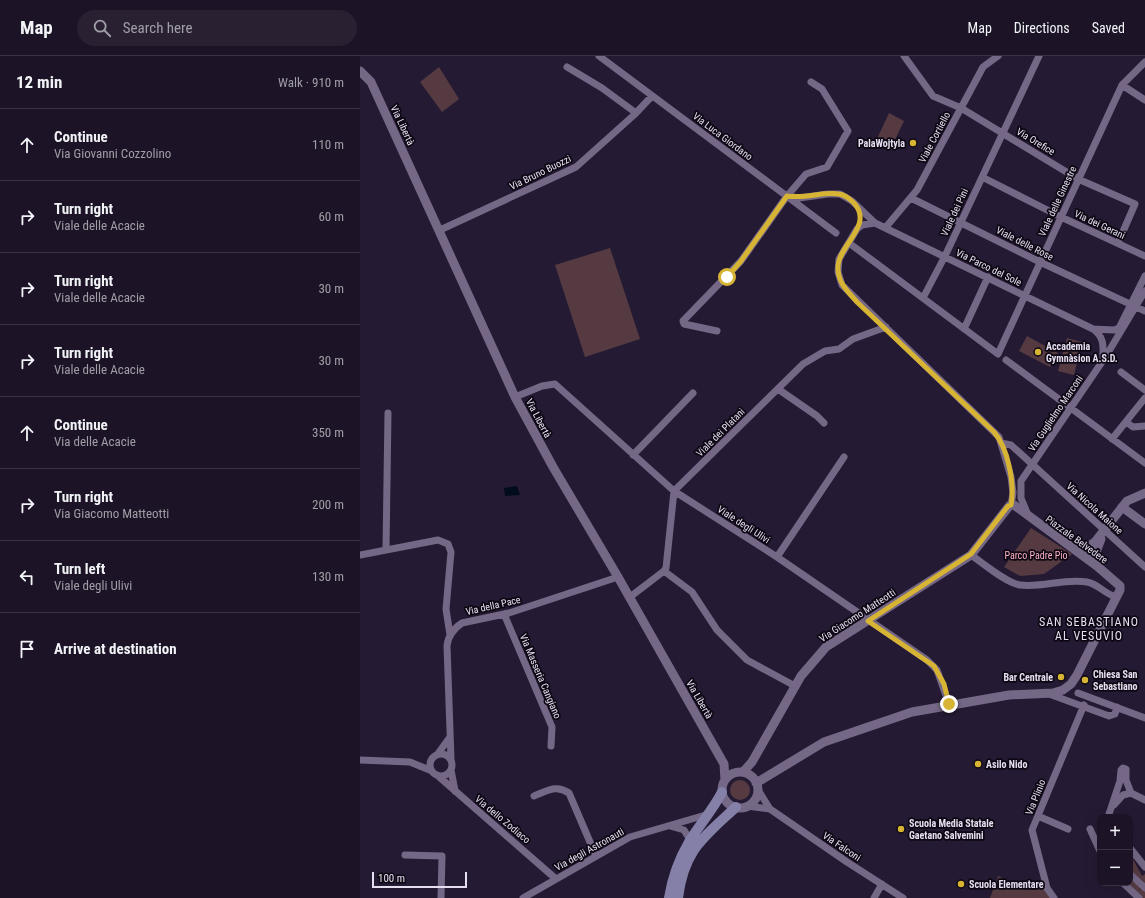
<!DOCTYPE html>
<html lang="en">
<head>
<meta charset="utf-8">
<style>
	:root { --surface:#1c1426; --page:#292132; --text:#f1f3f6; --muted:#a09ea7; --line:#3a3343 }
	body { margin:0; font-family:"Roboto Condensed",sans-serif; background:var(--page); color:var(--text) }
	.controls { position:absolute; right:12px; bottom:12px; display:grid; overflow:hidden; border-radius:8px; box-shadow:0 4px 16px #0002 }
	.controls button { width:36px; height:36px; display:grid; place-items:center; padding:0; border:0; border-bottom:1px solid var(--line); background:var(--surface); color:var(--text); font:20px sans-serif }
	.scale { position:absolute; left:12px; bottom:10px; width:95px; box-sizing:border-box; padding-left:4px; border:2px solid #e6dff1; border-top:0; font-size:11px; line-height:14px; white-space:nowrap; color:#e6dff1; -webkit-text-stroke:3px #0c0712; paint-order:stroke }
	.stop { position:absolute; width:12px; height:12px; margin:-9px; border:3px solid #d7b434; border-radius:50%; background:#fff }
	.stop.end { background:#d7b434; border-color:#fff; box-shadow:0 1px 4px #0008 }
	.list { margin:0; padding:0; list-style:none }
	h2 { display:flex; justify-content:space-between; align-items:center; height:52px; margin:0; padding:0 16px; font-size:17px }
	h2 small { font-size:13px; font-weight:400; color:var(--muted) }
	.list li { display:grid; grid-template-columns:26px 1fr auto; gap:12px; align-items:center; box-sizing:border-box; height:72px; padding:0 16px; border-top:1px solid var(--line) }
	.list b { display:block; font-size:15px; white-space:nowrap }
	.list p { margin:0; font-size:13px; white-space:nowrap; color:var(--muted) }
	.list em { font-size:13px; font-style:normal; color:var(--muted) }
	.icon { flex:none; width:22px; height:22px; fill:none; stroke:currentColor; stroke-width:2; stroke-linecap:round; stroke-linejoin:round }
	.map { position:relative; flex:none; width:785px; height:842px; overflow:hidden }
	header { display:flex; align-items:center; gap:24px; box-sizing:border-box; height:56px; padding:0 20px; background:var(--surface); border-bottom:1px solid var(--line) }
	header strong { font-size:19px }
	nav { display:flex; gap:22px; margin-inline-start:auto; font-size:14px }
	.search { width:280px; height:36px; background:var(--page); display:flex; align-items:center; gap:10px; box-sizing:border-box; padding:0 14px; border-radius:22px; color:var(--muted); font-size:15px }
	main { display:flex }
	aside { flex:1; background:var(--surface) }
	.map>svg:first-child { display:block }
	.green { fill:#553b41 }
	.water { fill:#000b1c }
	.lines { fill:none; stroke-linecap:round; stroke-linejoin:round }
	.minor { stroke:#746886; stroke-width:7 }
	.tertiary { stroke:#746886; stroke-width:9 }
	.secondary { stroke:#8480a8; stroke-width:10 }
	.route { stroke:#d7b434; stroke-width:5 }
	.poi-dot { fill:#d7b434; stroke:#0c0712; stroke-width:1.5 }
	.labels { text-anchor:middle; stroke-width:3.5; stroke-linejoin:round; paint-order:stroke }
	.street-label { font-size:10px; fill:#e6dff1; stroke:#0c0712 }
	.poi-label { font-size:10px; font-weight:bold; fill:#e6dff1; stroke:#0c0712; text-anchor:start }
	.park-label { font-size:10px; fill:#fdb2c4; stroke:#0c0712 }
	.quarter-label { font-size:12px; letter-spacing:1px; fill:#e6dff1; stroke:#0c0712 }
</style>
</head>
<body>
<header>
<strong>Map</strong>
<div class="search"><svg class="icon" aria-label="search" viewBox="0 0 24 24"><circle cx="10" cy="10" r="6"/><path d="M15 15l6 6"/></svg>Search here</div>
<nav><a>Map</a><a>Directions</a><a>Saved</a></nav>
</header>
<main>
<aside>
<h2>12 min<small>Walk · 910 m</small></h2>
<ul class="list">
<li><svg class="icon" aria-label="ahead" viewBox="0 0 24 24"><path d="M12 20V5M6 11l6-6 6 6"/></svg><div><b>Continue</b><p>Via Giovanni Cozzolino</p></div><em>110 m</em></li>
<li><svg class="icon" aria-label="right" viewBox="0 0 24 24"><path d="M7 20v-9h11M14 6l5 5-5 5"/></svg><div><b>Turn right</b><p>Viale delle Acacie</p></div><em>60 m</em></li>
<li><svg class="icon" aria-label="right" viewBox="0 0 24 24"><path d="M7 20v-9h11M14 6l5 5-5 5"/></svg><div><b>Turn right</b><p>Viale delle Acacie</p></div><em>30 m</em></li>
<li><svg class="icon" aria-label="right" viewBox="0 0 24 24"><path d="M7 20v-9h11M14 6l5 5-5 5"/></svg><div><b>Turn right</b><p>Viale delle Acacie</p></div><em>30 m</em></li>
<li><svg class="icon" aria-label="ahead" viewBox="0 0 24 24"><path d="M12 20V5M6 11l6-6 6 6"/></svg><div><b>Continue</b><p>Via delle Acacie</p></div><em>350 m</em></li>
<li><svg class="icon" aria-label="right" viewBox="0 0 24 24"><path d="M7 20v-9h11M14 6l5 5-5 5"/></svg><div><b>Turn right</b><p>Via Giacomo Matteotti</p></div><em>200 m</em></li>
<li><svg class="icon" aria-label="left" viewBox="0 0 24 24"><path d="M17 20v-9H6M10 6l-5 5 5 5"/></svg><div><b>Turn left</b><p>Viale degli Ulivi</p></div><em>130 m</em></li>
<li><svg class="icon" aria-label="arrive" viewBox="0 0 24 24"><path d="M6 21V4h12l-3 4 3 4H6"/></svg><div><b>Arrive at destination</b></div></li>
</ul>
</aside>
<div class="map">
<svg width="785" height="842" viewBox="0 0 785 842">
	<rect width="100%" height="100%" fill="#251a33"/>
	<!-- green -->
	<path class="green" d="M 79,11 L 99,43 L 82,56 L 60,26 Z
		M 529,57 L 544,65 L 531,92 L 516,85 Z
		M 250,192 L 280,283 L 225,301 L 195,209 Z
		M 667,280 L 698,297 L 690,311 L 659,295 Z
		M 707,282 L 722,286 L 714,319 L 698,315 Z
		M 671,472 L 712,498 L 684,518 L 660,520 L 644,511 Z
		M370 734a10 10 0 1 1 20 0a10 10 0 1 1-20 0Z
		M 770,796 L 777,801 L 773,803 L 782,820 L 785,818 L 785,842 L 776,842 L 778,837 L 768,827 L 770,827 L 770,822 L 780,831 L 779,835 L 784,826 L 770,814 Z
		M 638,820 L 669,834 L 684,830 L 693,842 L 630,842 Z"/>
	<!-- water -->
	<path class="water" d="M 157,430 L 160,439 L 145,440 L 144,432 Z"/>
	<g class="lines">
		<!-- minor -->
		<path class="minor" d="M 239,0 L 476,177
			M 544,0 L 573,40 L 601,52 L 718,123 L 775,148 L 758,187
			M 207,11 L 242,32 L 276,57
			M 762,29 L 785,44
			M 622,121 L 701,161 L 785,200
			M 427,140 L 439,142 L 468,138 L 480,138 L 492,145 L 515,167 L 733,273 C 745,282 743,290 743,303
			M 551,142 L 680,206 L 785,255
			M 515,167 L 502,169 L 497,173 L 479,203 L 478,216 L 482,229 L 639,381 L 651,421 L 653,437 L 651,449
			M 526,171 L 557,134 L 623,11 L 638,0
			M 80,174 L 216,111 L 274,59 L 292,40
			M 489,187 L 638,298 L 762,29 L 785,6
			M 563,242 L 585,200 L 679,0
			M 760,270 L 785,220
			M 604,273 L 628,221
			M 733,273 L 754,274 L 764,270
			M 357,275 L 324,268 L 323,265 L 381,205 L 427,140 L 446,118 L 467,111 L 488,75 L 462,33 L 451,26
			M 646,304 L 785,407
			M 761,316 L 785,334
			M 418,333 L 457,360 L 464,367
			M 155,341 L 182,330 L 195,328 L 314,435 L 417,501 L 567,604 L 577,614 L 589,648
			M 766,366 L 773,371 L 785,370
			M 752,383 L 785,342
			M 641,387 L 651,389 L 785,511
			M 273,399 L 333,337
			M 668,459 L 661,442 L 661,425 L 746,300 L 785,235
			M 26,493 L 28,357
			M 0,499 L 78,484 L 88,488 L 91,496 L 86,553 L 90,579
			M 611,499 C 623,507 646,527 660,529 C 682,532 705,522 727,526 C 739,528 745,539 757,541
			M 417,501 L 484,401
			M 304,515 L 332,536 L 357,574 L 387,604 L 435,630
			M 270,541 L 304,515 L 306,512 L 314,435 L 443,308 L 465,295 L 479,293 L 493,283 L 526,271
			M 144,558 L 192,671 L 191,690
			M 718,637 L 785,662
			M 689,638 L 749,660 L 755,658 L 757,651
			M70 709a11 11 0 1 1 22 0a11 11 0 1 1-22 0Z
			M 77,699 L 90,681
			M 91,703 L 87,590 C 88,580 93,573 102,567 L 149,557 L 258,521
			M 0,704 L 50,706 L 72,715
			M 91,714 L 95,735
			M 77,719 L 196,823
			M 398,734 L 410,753 L 487,806 L 543,842
			M 174,740 C 187,735 196,728 209,737 L 236,800
			M 754,749 L 763,739 L 771,737
			M 387,750 L 410,753
			M 678,760 L 708,773
			M 748,761 L 760,725 L 761,714 L 763,712 L 766,713 L 766,724 L 771,737 L 785,744
			M 310,770 L 324,774 L 330,784
			M 730,773 L 740,795
			M 770,792 L 785,811
			M 45,799 L 82,800 L 81,842
			M 770,818 L 785,832
			M 763,827 L 779,842
			M 163,842 L 270,781 L 349,758
			M 514,842 L 522,828
			M 694,842 L 687,832 L 672,774 L 724,649"/>
		<!-- tertiary -->
		<path class="tertiary" d="M 0,15 L 11,26 L 155,341 L 193,411 L 258,521 L 364,708 L 365,724
			M 762,451 L 785,468
			M 719,497 L 735,486 L 767,445 L 785,437
			M 732,506 L 741,483
			M 383,716 L 392,706 L 441,620 L 466,591 L 611,499 L 650,449 L 654,449 L 737,510 L 760,530 L 760,534 L 717,619 L 711,628 L 703,634 L 693,637 L 649,639 L 552,656 L 464,686 L 396,727
			M362 734a18 18 0 1 1 36 0a18 18 0 1 1-36 0Z"/>
		<!-- secondary -->
		<path class="secondary" d="M 309,842 C 312,823 319,803 329,786 C 339,769 353,754 362,736
			M 318,842 C 324,794 343,782 376,751"/>
	</g>
	<g class="lines">
		<!-- route -->
		<path class="route" d="M 367,221 L 381,205 L 427,140 C 446,143 464,135 479,138 C 485,139 490,143 494,147 C 514,169 479,189 478,210 C 477,226 488,236 498,247 L 634,376 C 648,392 655,428 651,449 L 648,450 L 611,498 L 508,565 L 574,610 L 584,628 L 589,648"/>
	</g>
	<!-- markers -->
	<g class="poi-dot">
		<circle cx="553" cy="87" r="4"/>
		<circle cx="678" cy="296" r="4"/>
		<circle cx="701" cy="621" r="4"/>
		<circle cx="725" cy="624" r="4"/>
		<circle cx="618" cy="708" r="4"/>
		<circle cx="541" cy="773" r="4"/>
		<circle cx="601" cy="828" r="4"/>
	</g>
	<g class="labels">
		<!-- street labels -->
		<g class="street-label">
			<text transform="translate(43 69) rotate(65)" y="4">Via Libertà</text>
			<text transform="translate(363 80) rotate(37)" y="4">Via Luca Giordano</text>
			<text transform="translate(574 81) rotate(-62)" y="4">Viale Cortiello</text>
			<text transform="translate(676 85) rotate(31)" y="4">Via Orefice</text>
			<text transform="translate(180 116) rotate(-26)" y="4">Via Bruno Buozzi</text>
			<text transform="translate(697 145) rotate(-65)" y="4">Viale delle Ginestre</text>
			<text transform="translate(594 156) rotate(-65)" y="4">Viale dei Pini</text>
			<text transform="translate(740 168) rotate(25)" y="4">Via dei Gerani</text>
			<text transform="translate(665 187) rotate(27)" y="4">Viale delle Rose</text>
			<text transform="translate(629 211) rotate(26)" y="4">Via Parco del Sole</text>
			<text transform="translate(695 357) rotate(-56)" y="4">Via Guglielmo Marconi</text>
			<text transform="translate(179 362) rotate(62)" y="4">Via Libertà</text>
			<text transform="translate(360 376) rotate(-45)" y="4">Viale dei Platani</text>
			<text transform="translate(735 452) rotate(42)" y="4">Via Nicola Maione</text>
			<text transform="translate(384 468) rotate(33)" y="4">Viale degli Ulivi</text>
			<text transform="translate(717 483) rotate(36)" y="4">Piazzale Belvedere</text>
			<text transform="translate(133 549) rotate(-13)" y="4">Via della Pace</text>
			<text transform="translate(497 559) rotate(-33)" y="4">Via Giacomo Matteotti</text>
			<text transform="translate(181 620) rotate(67)" y="4">Via Masseria Cangiano</text>
			<text transform="translate(340 643) rotate(60)" y="4">Via Libertà</text>
			<text transform="translate(675 741) rotate(-68)" y="4">Via Plinio</text>
			<text transform="translate(143 763) rotate(40)" y="4">Via dello Zodiaco</text>
			<text transform="translate(482 790) rotate(34)" y="4">Via Falconi</text>
			<text transform="translate(229 793) rotate(-29)" y="4">Via degli Astronauti</text>
		</g>
		<!-- poi labels -->
		<g class="poi-label">
			<text x="545" y="91" text-anchor="end">PalaWojtyla</text>
			<text x="686" y="294">Accademia<tspan x="686" dy="12">Gymnàsion A.S.D.</tspan></text>
			<text x="733" y="622">Chiesa San<tspan x="733" dy="12">Sebastiano</tspan></text>
			<text x="693" y="625" text-anchor="end">Bar Centrale</text>
			<text x="626" y="712">Asilo Nido</text>
			<text x="549" y="771">Scuola Media Statale<tspan x="549" dy="12">Gaetano Salvemini</tspan></text>
			<text x="609" y="832">Scuola Elementare</text>
		</g>
		<!-- park labels -->
		<g class="park-label">
			<text x="676" y="503">Parco Padre Pio</text>
		</g>
		<!-- quarter labels -->
		<g class="quarter-label">
			<text x="729" y="570">SAN SEBASTIANO<tspan x="729" dy="14">AL VESUVIO</tspan></text>
		</g>
	</g>
</svg>
<div class="controls">
<button>+</button>
<button>−</button>
</div>
<div class="scale">100 m</div>
<div class="stop" style="left:367px;top:221px"></div>
<div class="stop end" style="left:589px;top:648px"></div>
</div>
</main>
</body>
</html>
